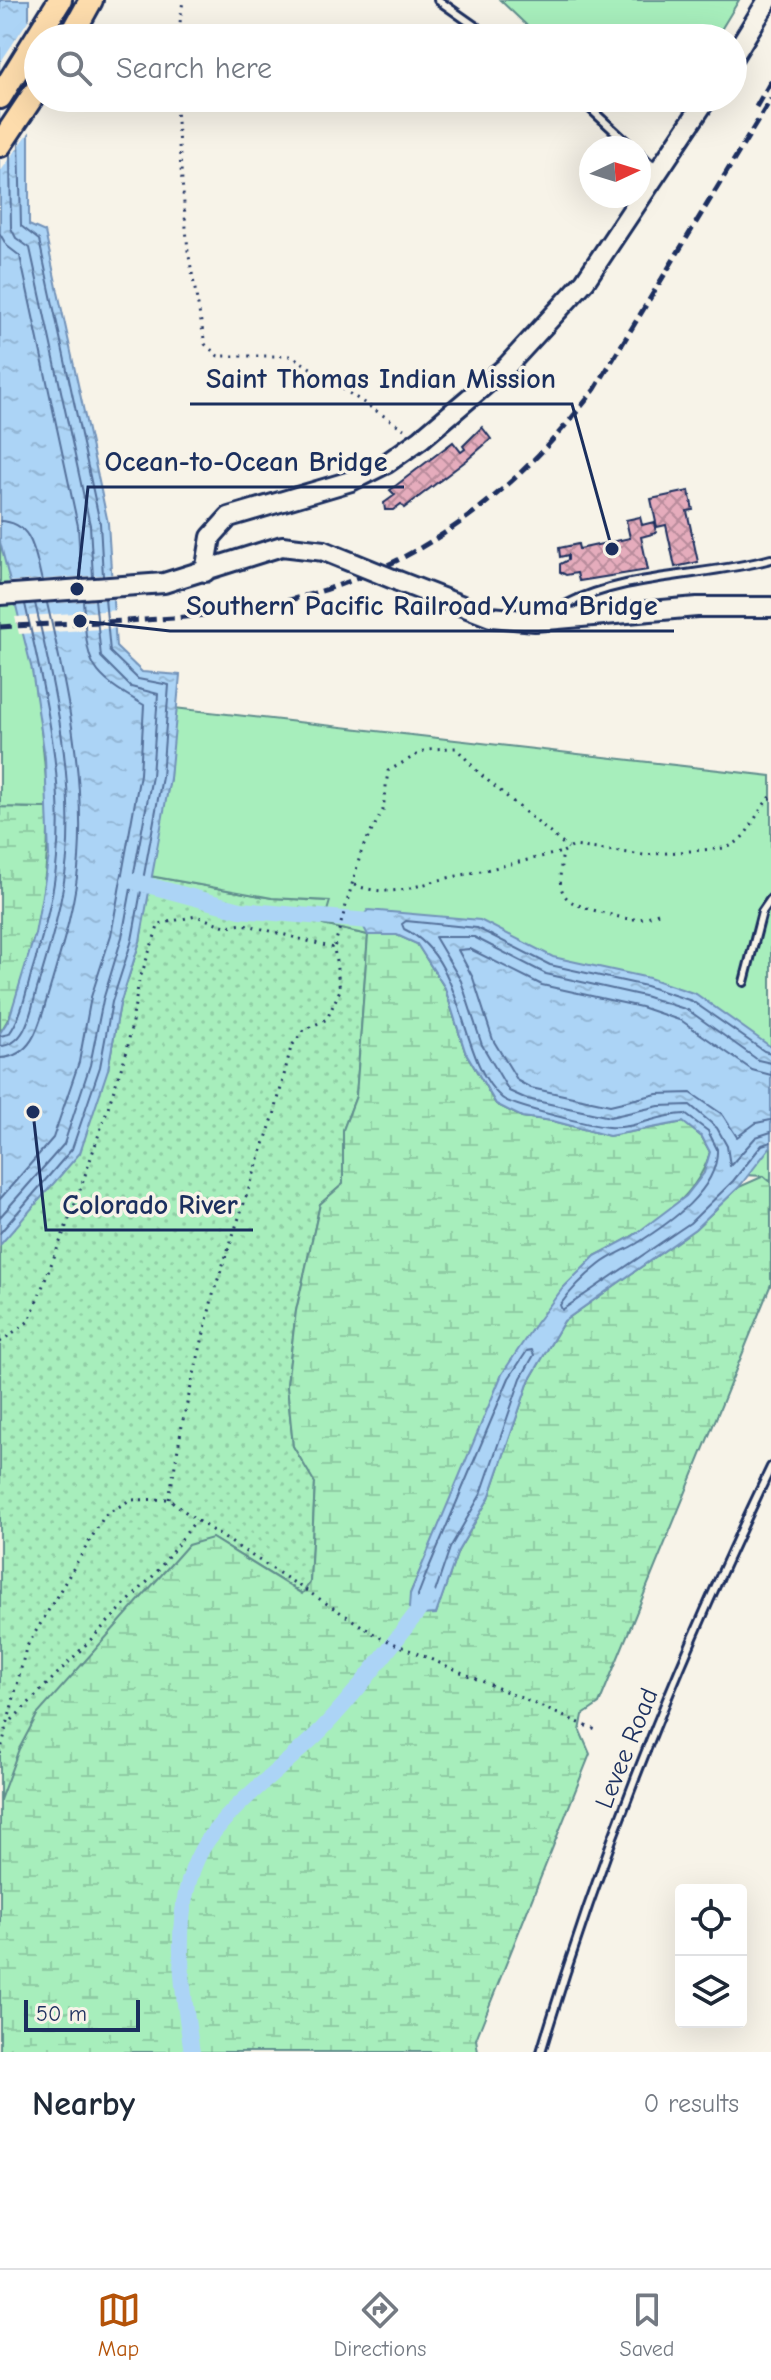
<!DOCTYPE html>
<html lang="en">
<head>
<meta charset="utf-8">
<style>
	:root { --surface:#fff; --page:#f2f2f3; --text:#1f2937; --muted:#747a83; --line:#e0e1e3; --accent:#b45309 }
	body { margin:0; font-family:"Comic Neue",sans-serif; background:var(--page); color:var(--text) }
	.controls { position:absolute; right:24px; bottom:24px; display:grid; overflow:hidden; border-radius:8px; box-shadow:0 8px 32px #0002 }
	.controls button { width:72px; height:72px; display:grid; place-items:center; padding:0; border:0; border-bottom:2px solid var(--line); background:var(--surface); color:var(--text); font:40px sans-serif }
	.compass { position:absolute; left:579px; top:136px; width:72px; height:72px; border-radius:50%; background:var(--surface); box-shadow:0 8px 32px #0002; rotate:86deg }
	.scale { position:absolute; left:24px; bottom:20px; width:116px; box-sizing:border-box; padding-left:8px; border:4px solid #1b2f5e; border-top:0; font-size:22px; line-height:28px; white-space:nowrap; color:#1b2f5e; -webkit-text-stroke:6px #f7f3e8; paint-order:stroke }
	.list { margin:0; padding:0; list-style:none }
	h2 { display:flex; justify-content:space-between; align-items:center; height:104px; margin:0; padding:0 32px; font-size:34px }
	h2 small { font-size:26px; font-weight:400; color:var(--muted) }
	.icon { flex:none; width:44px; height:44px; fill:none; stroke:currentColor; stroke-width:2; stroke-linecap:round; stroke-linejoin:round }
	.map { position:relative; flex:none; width:771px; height:2052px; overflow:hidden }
	.search { position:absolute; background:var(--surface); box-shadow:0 8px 32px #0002; left:24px; right:24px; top:24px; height:88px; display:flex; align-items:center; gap:20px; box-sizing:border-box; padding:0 28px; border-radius:44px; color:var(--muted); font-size:30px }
	.sheet { height:216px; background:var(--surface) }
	nav { display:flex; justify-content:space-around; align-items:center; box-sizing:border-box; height:112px; border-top:2px solid var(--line); background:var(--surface); font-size:22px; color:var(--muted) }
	nav a { display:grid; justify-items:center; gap:4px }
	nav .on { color:var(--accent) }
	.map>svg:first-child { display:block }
	.grass { fill:url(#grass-dots); stroke:#618e8d; stroke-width:2 }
	.wetland { fill:url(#wetland-marsh); stroke:#618e8d; stroke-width:2 }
	.park { fill:#a7eebc; stroke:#618e8d; stroke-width:2 }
	.water { fill:url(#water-ripples); stroke:#7292b9; stroke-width:2 }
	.pier { fill:#f7f3e8 }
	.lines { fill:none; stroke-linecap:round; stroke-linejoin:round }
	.shore { stroke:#55719b; stroke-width:2 }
	.canal { stroke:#acd4f6; stroke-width:16 }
	.building { fill:url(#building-cross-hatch); stroke:#1b2f5e; stroke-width:2 }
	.lane-casing { stroke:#1b2f5e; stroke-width:12 }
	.secondary-casing { stroke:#1b2f5e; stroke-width:24 }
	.highway-casing { stroke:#1b2f5e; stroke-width:28 }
	.path { stroke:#1b2f5e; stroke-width:3; stroke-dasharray:2 6; stroke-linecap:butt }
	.lane { stroke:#f7f3e8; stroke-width:6 }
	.secondary { stroke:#f7f3e8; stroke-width:18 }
	.highway { stroke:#fddcac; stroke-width:22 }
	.rail { stroke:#1b2f5e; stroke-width:5; stroke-dasharray:12 6; stroke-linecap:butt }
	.secondary-bridge-casing { stroke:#1b2f5e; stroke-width:24; stroke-linecap:butt }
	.secondary-bridge { stroke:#f7f3e8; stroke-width:18 }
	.labels { text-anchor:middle; stroke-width:7; stroke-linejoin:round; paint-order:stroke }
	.street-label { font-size:26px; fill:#1b2f5e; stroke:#f7f3e8 }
	.leader { fill:none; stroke:#1b2f5e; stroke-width:3 }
	.callout-dot { fill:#1b2f5e; stroke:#f7f3e8; stroke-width:3 }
	.callout-label { font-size:28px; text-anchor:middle; font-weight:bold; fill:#1b2f5e; stroke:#f7f3e8; stroke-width:7; stroke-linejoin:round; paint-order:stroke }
</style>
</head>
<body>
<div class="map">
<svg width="771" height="2052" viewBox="0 0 771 2052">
	<defs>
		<pattern id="grass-dots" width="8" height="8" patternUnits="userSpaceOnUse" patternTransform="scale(2)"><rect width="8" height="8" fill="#a7eebc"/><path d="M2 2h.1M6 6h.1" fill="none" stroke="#8fcca4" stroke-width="1.8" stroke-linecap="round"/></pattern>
		<pattern id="wetland-marsh" width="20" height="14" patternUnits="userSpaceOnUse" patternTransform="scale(2)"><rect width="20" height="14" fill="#a7eebc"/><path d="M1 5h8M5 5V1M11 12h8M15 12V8" fill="none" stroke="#8fcca4"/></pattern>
		<pattern id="water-ripples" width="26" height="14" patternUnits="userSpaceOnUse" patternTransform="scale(2)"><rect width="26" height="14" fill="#acd4f6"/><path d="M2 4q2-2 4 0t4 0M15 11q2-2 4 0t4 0" fill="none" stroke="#93b6d5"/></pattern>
		<pattern id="building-cross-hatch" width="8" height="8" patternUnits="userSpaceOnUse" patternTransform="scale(2)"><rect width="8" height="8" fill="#e5acbc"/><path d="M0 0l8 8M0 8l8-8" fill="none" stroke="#b98c9c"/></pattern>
	</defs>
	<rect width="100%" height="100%" fill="#f7f3e8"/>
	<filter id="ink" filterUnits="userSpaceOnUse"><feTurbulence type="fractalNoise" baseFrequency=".0125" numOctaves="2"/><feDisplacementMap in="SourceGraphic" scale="16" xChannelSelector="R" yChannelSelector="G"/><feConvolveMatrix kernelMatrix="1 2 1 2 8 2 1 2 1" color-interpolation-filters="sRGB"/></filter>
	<g filter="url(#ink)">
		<!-- grass -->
		<path class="grass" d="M 150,876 L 272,898 L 331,901 L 323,925 L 368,935 L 356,1096 L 343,1130 L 343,1184 L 320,1204 L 296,1311 L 287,1385 L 293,1446 L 315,1482 L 310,1582 L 303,1594 L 212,1538 L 0,1800 L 0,1243 L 108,1069 L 120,1004 L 140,941 Z"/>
		<!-- wetland -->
		<path class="wetland" d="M 0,807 L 48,808 C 50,871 34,980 0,1033 Z
			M 368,935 L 397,935 L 417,943 L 445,988 L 465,1051 L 496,1104 L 522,1117 L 637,1131 L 660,1123 L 684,1122 L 702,1137 L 710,1152 C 696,1204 640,1233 595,1256 L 456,1487 L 410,1594 L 436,1613 L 458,1551 L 489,1498 L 529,1381 L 564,1321 L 695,1229 L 739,1187 L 764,1176 L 771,1182 L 771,1284 L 599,1704 L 583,1715 L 580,1731 L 590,1754 L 476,2039 L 478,2052 L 0,2052 L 0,1800 L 19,1749 L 37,1715 L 188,1545 L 212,1538 L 302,1594 L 310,1583 L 315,1483 L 293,1446 L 287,1385 L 296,1311 L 320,1204 L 343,1184 L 343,1130 L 356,1096 Z"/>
		<!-- park -->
		<path class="park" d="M 500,0 L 739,0 L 716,38 L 540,38 Z
			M 0,542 C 29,618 43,727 48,808 L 0,807 Z
			M 174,708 L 771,776 L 771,1182 L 764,1176 L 704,1173 L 710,1152 L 702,1137 L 684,1122 L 609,1136 L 553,1121 L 522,1117 L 496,1104 L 465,1051 L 445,988 L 417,944 L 397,935 L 368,935 L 323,925 L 330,901 L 272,898 L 150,876 L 170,778 Z"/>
		<!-- water -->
		<path class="water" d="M 0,0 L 29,0 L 29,225 L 45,232 L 108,523 L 116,647 L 142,672 L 180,675 L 170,778 L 140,941 L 120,1004 L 108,1069 L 80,1153 L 0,1245 L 0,1033 L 9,1019 L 35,934 L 49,856 L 45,757 L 32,670 L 0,542 Z
			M 368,910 L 480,920 L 553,957 L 649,978 L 696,994 L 771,1047 L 771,1146 L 739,1187 L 695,1229 L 564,1321 L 529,1381 L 489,1498 L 458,1551 L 436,1614 L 419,1615 L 409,1608 L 410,1594 L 502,1374 L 536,1323 L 563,1288 L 595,1256 L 633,1236 L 686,1196 L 704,1173 L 710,1152 L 702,1137 L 683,1122 L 609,1136 L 553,1121 L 522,1117 L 496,1104 L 465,1051 L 445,988 L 417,944 L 397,935 L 368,935 L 360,920 Z"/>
		<!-- pier -->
		<path class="pier" d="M 33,13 L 31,130 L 0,172 L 0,63 Z
			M 115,574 L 117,599 L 13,606 L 7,582 Z
			M 118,610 L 119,628 L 19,634 L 15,617 Z"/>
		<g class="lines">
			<!-- shore -->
			<path class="shore" d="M 19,139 L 21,226 L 39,240 L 100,523 L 103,576
				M 10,153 L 11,228 L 16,238 L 30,248 L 90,525 L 93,577
				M 0,234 L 7,246 L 20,256 L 78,526 L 81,578
				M 0,521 C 34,522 35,555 42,581
				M 0,1036 L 9,1034 C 22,1016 26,992 32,971 C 43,935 54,896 57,858 C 65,777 43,683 25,604
				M 0,1046 C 27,1045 31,1010 37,989 C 50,947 63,902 67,858 C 74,774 54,685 35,603
				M 771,1053 L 764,1051 L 692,1001 L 646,986 L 550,965 L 477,928 L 406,921 L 402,924 L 404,929 C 468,959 457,1060 502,1098 C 511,1106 593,1126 608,1127 C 633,1130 659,1114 685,1114 L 708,1131 L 717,1149 C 719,1190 668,1224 636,1244 C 624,1251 610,1256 599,1265 C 585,1276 571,1290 560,1305 L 562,1310 L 690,1223 L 733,1181 L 762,1145 L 771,1142
				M 0,1058 C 34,1057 40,1022 48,995 C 61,951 76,904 79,858 C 85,773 66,685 47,603
				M 771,1063 L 758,1060 L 688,1010 L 644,996 L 546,974 L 474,937 L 435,937 L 461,981 L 482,1045 L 509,1091 L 527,1099 L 610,1117 L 659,1106 L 690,1105 L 717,1128 L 727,1146 L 730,1166 L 756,1137 L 771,1132
				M 771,1075 L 752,1070 L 682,1021 L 641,1007 L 542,985 L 470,949 L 458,950 L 473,978 L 493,1040 L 518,1081 L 531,1088 L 610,1105 L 657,1094 L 691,1093 L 722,1114 L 737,1137 L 756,1123 L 771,1120
				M 0,1199 L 53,1138 L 79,1062 L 91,997 L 111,935 L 140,774 L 144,705 C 86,672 88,666 83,600
				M 0,1217 L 64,1144 L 90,1065 L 103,1000 L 122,937 L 152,776 L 158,694 L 131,687 L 101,657 L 95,599
				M 0,1233 L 72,1149 L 100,1067 L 112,1002 L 132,940 L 162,777 L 169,685 L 138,679 L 110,652 L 105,598
				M 527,1351 L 532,1350 L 534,1355 L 521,1378 L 481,1494 L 450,1548 L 431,1604 L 420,1606 L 418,1595 L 425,1577 L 509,1378 Z"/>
			<!-- canal -->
			<path class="canal" d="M 129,880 L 240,910 L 381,922
				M 192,2052 C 182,1988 169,1909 202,1849 C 226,1808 287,1765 322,1729 C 361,1688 394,1642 429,1597"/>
		</g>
		<!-- building -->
		<path class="building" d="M 482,427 L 491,439 L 467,460 L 404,508 L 401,504 L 393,510 L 385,510 L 384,503 L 395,495 L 390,490 L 453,442 L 461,452 L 465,449 L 463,446 Z
			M 689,491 L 693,510 L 687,511 L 698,562 L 675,567 L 666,525 L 657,527 L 651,499 Z
			M 640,517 L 642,525 L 654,522 L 656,533 L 641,537 L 648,570 L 579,581 L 577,573 L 566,575 L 560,572 L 560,564 L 568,560 L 568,555 L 560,557 L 559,548 L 578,544 L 579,549 L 630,538 L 626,520 Z"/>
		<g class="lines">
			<!-- lane casing -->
			<g class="lane-casing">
				<path id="lane" d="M 438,0 L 492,38
					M 579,98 L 633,148
					M 639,153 L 657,170
					M 562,616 L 565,605 C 627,573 704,577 771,559
					M 744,982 L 762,912 L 771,899
					M 541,2052 C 602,1848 679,1659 771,1467"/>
			</g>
			<!-- secondary casing -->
			<g class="secondary-casing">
				<path id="secondary" d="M 733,57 L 768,0
					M 205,572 L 211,537 L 229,517 L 351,481 L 387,463 L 421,439 L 506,367 L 585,281 L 707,98
					M 398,581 L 491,617 L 535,621 L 697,607 L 771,607
					M 0,595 L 164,583 L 282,546 L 324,551"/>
			</g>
			<!-- highway casing -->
			<g class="highway-casing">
				<path id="highway" d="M 70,38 L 91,0
					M 0,97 L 60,0
					M 0,145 L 38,88"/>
			</g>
			<!-- path -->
			<path class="path" d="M 178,38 L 183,0
				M 175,98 L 188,251 L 205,344 L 218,356 L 292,356 L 404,429
				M 354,885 C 395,899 414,885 452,877 C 489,870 525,860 563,852
				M 658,913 C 635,923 627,919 604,913 C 563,902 555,899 563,852 L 574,846 L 644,855 L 725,848 C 751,840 753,813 771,797
				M 0,1342 L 29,1321 L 78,1196 L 127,1051 L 139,981 L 159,924 L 196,916 L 225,926 L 244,924 L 334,948
				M 169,1499 L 183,1420 L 214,1291 L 275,1112 L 291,1047 L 304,1030 L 327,1019 L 340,990 L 334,948 L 362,849 L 383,810 L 388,771 L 427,749 L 456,748 L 480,774 L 568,848
				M 12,1720 L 156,1573 L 196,1520
				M 0,1754 L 26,1648 L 105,1515 L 130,1500 L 169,1499 L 196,1520 L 379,1637 L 598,1731"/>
			<!-- lane -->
			<use href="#lane" class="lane"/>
			<!-- secondary -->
			<use href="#secondary" class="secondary"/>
			<!-- highway -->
			<use href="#highway" class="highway"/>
			<!-- rail -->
			<path class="rail" d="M 756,107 L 771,81
				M 0,627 C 97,620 202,624 297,598 C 425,564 516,492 595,389 L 771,99"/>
			<!-- secondary-bridge casing -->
			<g class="secondary-bridge-casing">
				<path id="secondary-bridge" d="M 324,551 L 398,581"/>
			</g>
			<!-- secondary-bridge -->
			<use href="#secondary-bridge" class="secondary-bridge"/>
		</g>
	</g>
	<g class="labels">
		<!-- street labels -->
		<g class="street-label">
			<text transform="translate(626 1748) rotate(-68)" y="9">Levee Road</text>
		</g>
	</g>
	<!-- callouts -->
	<path class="leader" d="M612 549L572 404H190M77 589L88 487H404M80 621L170 631H674M33 1112L46 1230H253"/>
	<g class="callout-dot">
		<circle cx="612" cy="549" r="8"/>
		<circle cx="77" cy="589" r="8"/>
		<circle cx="80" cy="621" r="8"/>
		<circle cx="33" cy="1112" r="8"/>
	</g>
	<g class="callout-label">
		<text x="381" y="388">Saint Thomas Indian Mission</text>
		<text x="246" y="471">Ocean-to-Ocean Bridge</text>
		<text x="422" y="615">Southern Pacific Railroad Yuma Bridge</text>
		<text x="150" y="1214">Colorado River</text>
	</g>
</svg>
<div class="controls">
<button><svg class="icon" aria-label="locate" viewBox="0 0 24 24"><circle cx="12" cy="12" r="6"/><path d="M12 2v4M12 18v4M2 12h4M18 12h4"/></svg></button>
<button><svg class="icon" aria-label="layers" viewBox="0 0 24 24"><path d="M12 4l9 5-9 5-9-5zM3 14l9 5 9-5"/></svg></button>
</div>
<svg class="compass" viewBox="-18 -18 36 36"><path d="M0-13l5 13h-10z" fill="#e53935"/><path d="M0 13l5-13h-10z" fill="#747a83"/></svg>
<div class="scale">50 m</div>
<div class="search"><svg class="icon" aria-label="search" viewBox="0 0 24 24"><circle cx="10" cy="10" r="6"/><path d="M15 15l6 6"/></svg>Search here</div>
</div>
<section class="sheet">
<h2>Nearby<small>0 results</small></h2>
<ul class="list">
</ul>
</section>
<nav>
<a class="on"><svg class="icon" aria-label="map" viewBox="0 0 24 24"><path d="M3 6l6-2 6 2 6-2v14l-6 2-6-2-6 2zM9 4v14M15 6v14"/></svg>Map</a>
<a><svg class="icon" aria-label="directions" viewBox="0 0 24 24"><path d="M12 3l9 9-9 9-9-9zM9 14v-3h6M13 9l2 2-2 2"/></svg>Directions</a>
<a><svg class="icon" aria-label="saved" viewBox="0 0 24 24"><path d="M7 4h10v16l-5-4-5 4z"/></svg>Saved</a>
</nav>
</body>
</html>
